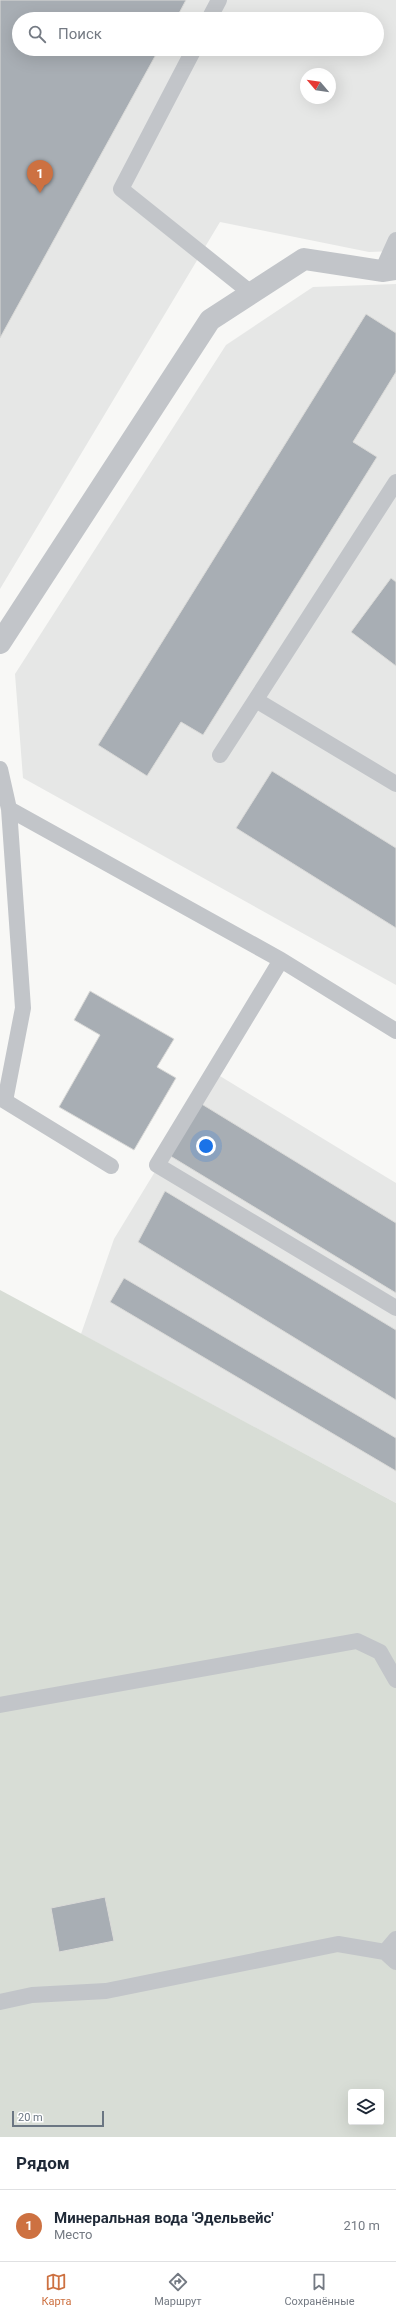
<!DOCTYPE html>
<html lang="ru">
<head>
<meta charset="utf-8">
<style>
	:root { --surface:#fff; --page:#f2f2f3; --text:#1f2937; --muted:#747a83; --line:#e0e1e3; --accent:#cd7141 }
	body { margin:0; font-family:Roboto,sans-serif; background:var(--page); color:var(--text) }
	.controls { position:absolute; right:12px; bottom:12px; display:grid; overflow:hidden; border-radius:4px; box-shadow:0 4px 16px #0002 }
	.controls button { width:36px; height:36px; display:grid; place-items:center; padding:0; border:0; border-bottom:1px solid var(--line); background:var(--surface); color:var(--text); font:20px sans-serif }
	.compass { position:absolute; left:300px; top:68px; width:36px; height:36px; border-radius:50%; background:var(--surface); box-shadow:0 4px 16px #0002; rotate:299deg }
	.scale { position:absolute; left:12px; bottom:10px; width:92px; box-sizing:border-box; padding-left:4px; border:2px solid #6b7683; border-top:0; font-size:11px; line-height:14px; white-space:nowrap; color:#6b7683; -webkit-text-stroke:3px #fff; paint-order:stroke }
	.you { position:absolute; left:206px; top:1146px; width:14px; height:14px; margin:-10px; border:3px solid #fff; border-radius:50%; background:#1a73e8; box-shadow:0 0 0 6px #1a73e833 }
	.badge { display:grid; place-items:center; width:26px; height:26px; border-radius:50%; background:var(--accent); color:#fff; font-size:13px; font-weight:700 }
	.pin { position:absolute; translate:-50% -33px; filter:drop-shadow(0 1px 2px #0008) }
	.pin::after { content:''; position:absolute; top:21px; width:14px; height:12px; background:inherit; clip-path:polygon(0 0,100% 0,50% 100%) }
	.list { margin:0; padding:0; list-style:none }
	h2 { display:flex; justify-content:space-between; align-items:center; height:52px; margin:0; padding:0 16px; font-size:17px }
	h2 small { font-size:13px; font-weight:400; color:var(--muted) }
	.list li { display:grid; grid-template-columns:26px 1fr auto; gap:12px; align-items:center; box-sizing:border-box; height:72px; padding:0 16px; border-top:1px solid var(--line) }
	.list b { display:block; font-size:15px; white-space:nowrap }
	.list p { margin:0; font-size:13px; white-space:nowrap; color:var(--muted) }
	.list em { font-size:13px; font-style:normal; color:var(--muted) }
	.icon { flex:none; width:22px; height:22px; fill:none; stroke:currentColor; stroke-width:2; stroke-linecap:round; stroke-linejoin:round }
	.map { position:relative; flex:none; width:396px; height:2137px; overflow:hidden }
	.search { position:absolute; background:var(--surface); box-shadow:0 4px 16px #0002; left:12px; right:12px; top:12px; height:44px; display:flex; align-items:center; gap:10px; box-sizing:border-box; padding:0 14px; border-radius:22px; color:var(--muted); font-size:15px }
	.sheet { height:124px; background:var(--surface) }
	nav { display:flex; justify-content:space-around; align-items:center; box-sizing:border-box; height:56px; border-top:1px solid var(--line); background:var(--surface); font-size:11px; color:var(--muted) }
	nav a { display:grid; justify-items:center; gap:2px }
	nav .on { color:var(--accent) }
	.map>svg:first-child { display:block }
	.built { fill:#e6e7e6; fill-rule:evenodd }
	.green { fill:#d8ddd6; fill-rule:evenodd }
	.building { fill:#a8aeb4; stroke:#dadad8 }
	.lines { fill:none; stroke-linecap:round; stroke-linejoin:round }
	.lane { stroke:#c2c5c9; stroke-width:16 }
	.street { stroke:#c2c5c9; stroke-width:22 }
</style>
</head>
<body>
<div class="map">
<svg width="396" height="2137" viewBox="0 0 396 2137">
	<rect width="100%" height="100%" fill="#f8f8f6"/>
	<!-- built -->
	<path class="built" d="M 0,0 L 396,0 L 396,251 L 369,252 L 220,222 L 0,589 ZM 19,19 L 377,19 L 377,49 L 19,49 ZM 306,74 L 330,74 L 330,98 L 306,98 Z
		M 396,284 L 396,985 L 23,778 L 15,674 L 226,345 L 313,287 Z
		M 215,1073 L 396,1183 L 396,1503 L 81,1334 L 114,1239 Z"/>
	<!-- green -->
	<path class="green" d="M 0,1290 L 396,1503 L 396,2137 L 0,2137 ZM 351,2092 L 381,2092 L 381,2122 L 351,2122 Z"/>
	<!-- building -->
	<path class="building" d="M 0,0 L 186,0 L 176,19 L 19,19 L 19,49 L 159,49 L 0,338 Z
		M 366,314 L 396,333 L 396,372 L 353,442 L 377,457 L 203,735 L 181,722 L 147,776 L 98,745 Z
		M 391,578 L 396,582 L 396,666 L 351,632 Z
		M 272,771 L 396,848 L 396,928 L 236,828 Z
		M 90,991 L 174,1039 L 157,1067 L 176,1078 L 134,1150 L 59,1107 L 100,1035 L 74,1020 Z
		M 200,1103 L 396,1223 L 396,1293 L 167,1154 Z
		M 165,1191 L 396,1330 L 396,1400 L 138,1242 Z
		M 124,1278 L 396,1438 L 396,1471 L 110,1302 Z
		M 105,1897 L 114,1941 L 59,1952 L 51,1908 Z"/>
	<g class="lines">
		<!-- lane -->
		<path class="lane" d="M 209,19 L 219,0
			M 194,49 L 121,189 L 251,293
			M 382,271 L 396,240
			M 256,700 L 396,784
			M 220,755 L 396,482
			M 0,769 L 9,809 L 281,960 L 396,1031
			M 9,809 L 23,1008 L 5,1101 L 111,1166
			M 281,960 L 157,1165 L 396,1308
			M 0,1705 L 357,1641 L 380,1652 L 396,1680
			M 385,1952 L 396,1939
			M 0,2002 L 32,1995 L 106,1991 L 338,1944 L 385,1952 L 396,1962"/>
		<!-- street -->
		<path class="street" d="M 0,643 L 210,320 L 304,259 L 382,271 L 396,269"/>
	</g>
</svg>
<div class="controls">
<button><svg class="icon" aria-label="layers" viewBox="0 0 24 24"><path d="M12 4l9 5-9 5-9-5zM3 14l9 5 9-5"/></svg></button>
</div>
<svg class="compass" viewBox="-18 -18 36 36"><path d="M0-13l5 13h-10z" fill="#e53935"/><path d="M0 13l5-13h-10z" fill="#747a83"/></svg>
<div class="scale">20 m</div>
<div class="you"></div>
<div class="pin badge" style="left:40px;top:193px">1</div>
<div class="search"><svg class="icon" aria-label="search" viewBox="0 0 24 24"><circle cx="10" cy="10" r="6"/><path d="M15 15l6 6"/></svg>Поиск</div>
</div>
<section class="sheet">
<h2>Рядом<small></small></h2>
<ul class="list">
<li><span class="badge">1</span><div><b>Минеральная вода 'Эдельвейс'</b><p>Место</p></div><em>210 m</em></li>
</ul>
</section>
<nav>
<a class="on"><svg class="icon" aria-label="map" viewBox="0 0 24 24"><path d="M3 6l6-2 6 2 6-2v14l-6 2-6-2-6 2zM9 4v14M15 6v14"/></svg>Карта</a>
<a><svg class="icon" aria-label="directions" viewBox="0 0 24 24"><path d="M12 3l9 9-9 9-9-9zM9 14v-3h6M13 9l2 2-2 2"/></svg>Маршрут</a>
<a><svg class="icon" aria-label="saved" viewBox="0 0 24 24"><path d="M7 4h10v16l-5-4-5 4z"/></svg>Сохранённые</a>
</nav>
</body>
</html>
